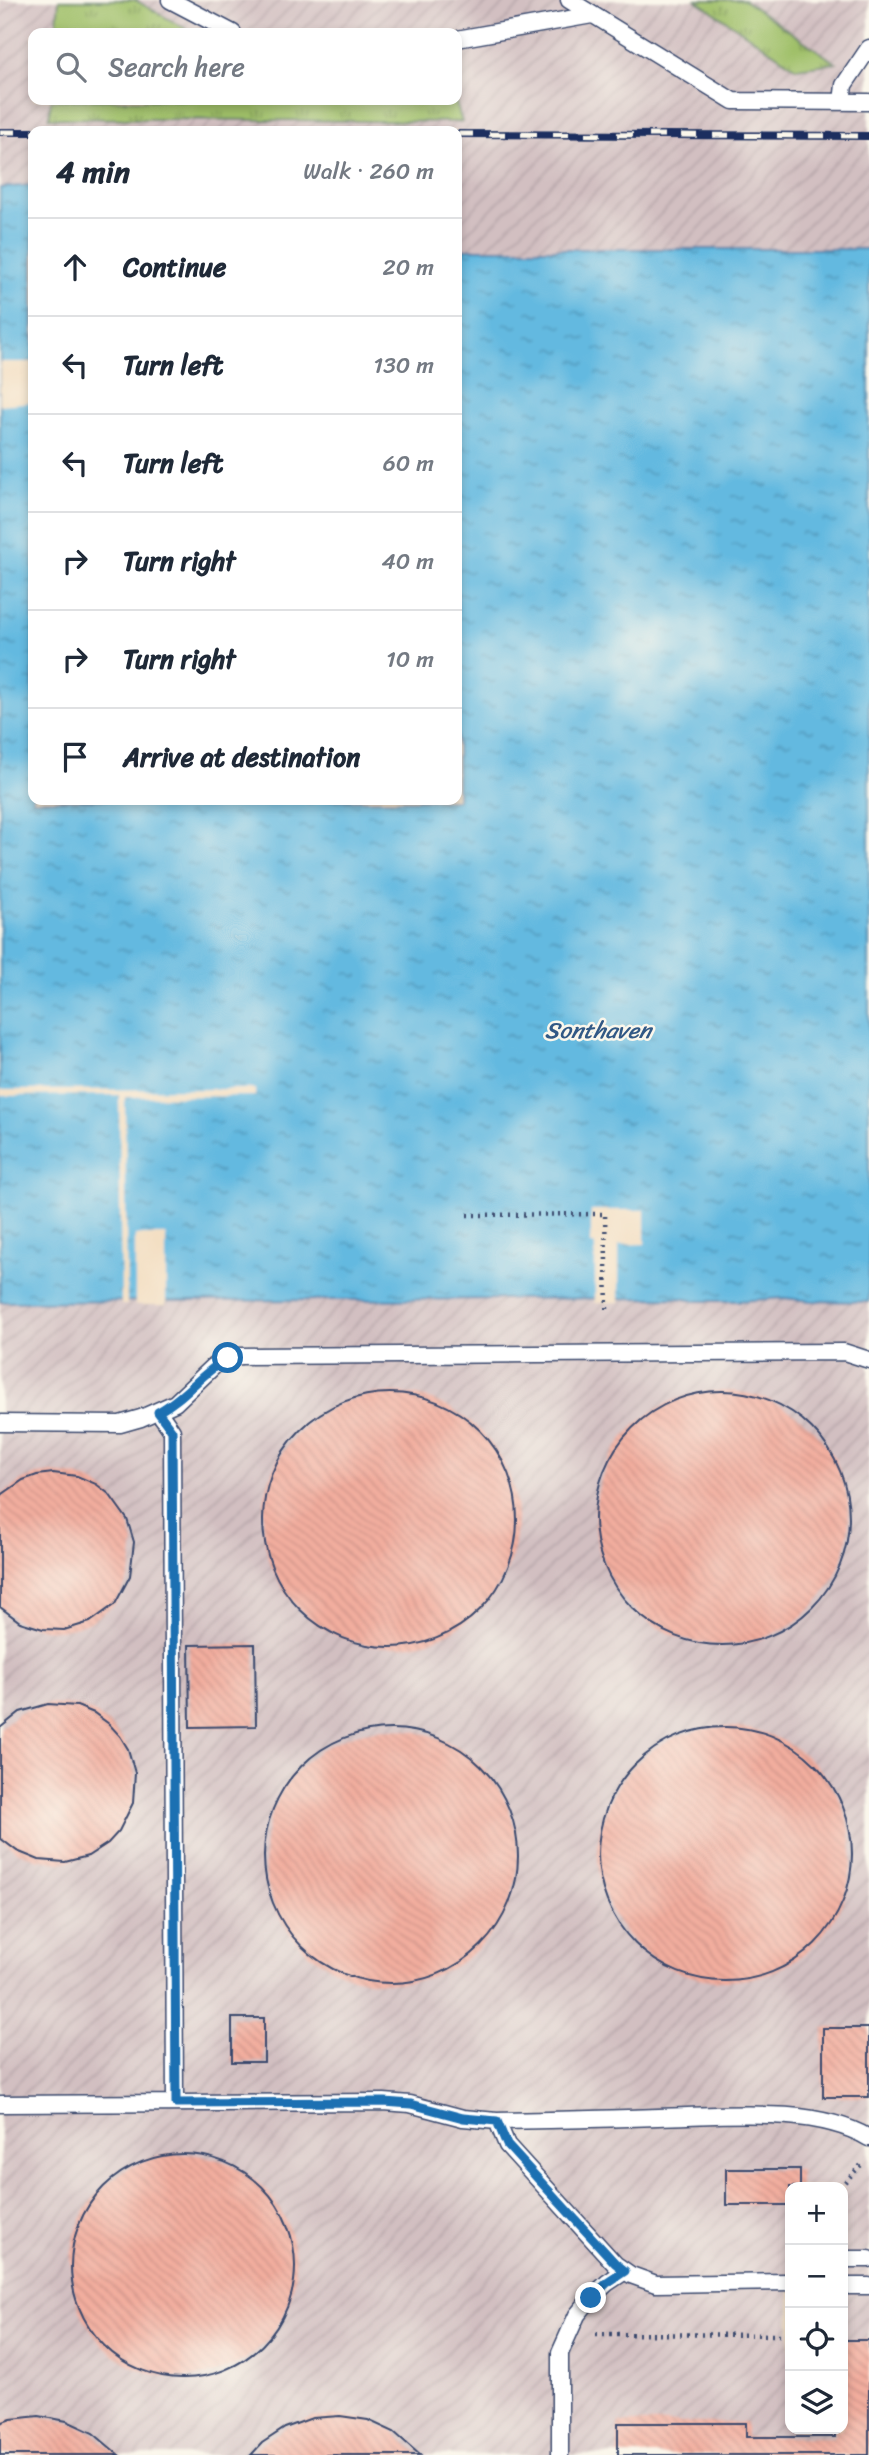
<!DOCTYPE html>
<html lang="en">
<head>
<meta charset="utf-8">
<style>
	:root { --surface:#fff; --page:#f6f6f7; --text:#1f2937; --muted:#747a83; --line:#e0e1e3 }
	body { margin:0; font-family:Sriracha,sans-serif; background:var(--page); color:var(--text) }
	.controls { position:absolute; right:21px; bottom:21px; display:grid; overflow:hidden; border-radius:14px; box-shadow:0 4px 10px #0003 }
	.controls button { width:63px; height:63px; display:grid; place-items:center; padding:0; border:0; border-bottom:2px solid var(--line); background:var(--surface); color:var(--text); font:35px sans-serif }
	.stop { position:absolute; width:21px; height:21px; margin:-16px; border:5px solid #1f6fb2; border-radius:50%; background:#fff }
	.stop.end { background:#1f6fb2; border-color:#fff; box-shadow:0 2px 7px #0008 }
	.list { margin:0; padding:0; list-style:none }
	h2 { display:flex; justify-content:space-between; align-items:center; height:91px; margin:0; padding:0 28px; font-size:30px }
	h2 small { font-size:23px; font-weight:400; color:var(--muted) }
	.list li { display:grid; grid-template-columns:46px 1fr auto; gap:21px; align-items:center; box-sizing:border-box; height:98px; padding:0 28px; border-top:2px solid var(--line) }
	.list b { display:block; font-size:26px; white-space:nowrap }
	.list em { font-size:23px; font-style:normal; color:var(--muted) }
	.icon { flex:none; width:38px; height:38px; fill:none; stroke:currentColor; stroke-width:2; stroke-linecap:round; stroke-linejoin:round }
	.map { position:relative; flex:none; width:869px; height:2455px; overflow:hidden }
	.search { position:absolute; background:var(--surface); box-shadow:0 4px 10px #0003; left:28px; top:28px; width:434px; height:77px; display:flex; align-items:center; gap:18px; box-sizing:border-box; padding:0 24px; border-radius:14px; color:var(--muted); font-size:26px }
	.panel { position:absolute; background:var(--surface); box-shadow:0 4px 10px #0003; left:28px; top:126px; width:434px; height:679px; border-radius:14px }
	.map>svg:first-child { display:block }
	.industrial { fill:url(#industrial-furrows); fill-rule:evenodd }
	.grass { fill:url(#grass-tufts); stroke:#5d7763; stroke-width:2 }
	.water { fill:url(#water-ripples); stroke:#3f749f; stroke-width:2 }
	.pier { fill:#f3ddc0 }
	.building { fill:url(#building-back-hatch) }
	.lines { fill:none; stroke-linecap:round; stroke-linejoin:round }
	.lane-casing { stroke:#3b496d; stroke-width:19 }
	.path { stroke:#3b496d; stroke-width:4.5; stroke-dasharray:2 5; stroke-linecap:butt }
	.lane { stroke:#fff; stroke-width:16 }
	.rail-casing { stroke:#1b2f5e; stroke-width:8 }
	.rail { stroke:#fbf7ec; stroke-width:5; stroke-dasharray:16; stroke-linecap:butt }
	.route { stroke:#1f6fb2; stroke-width:9 }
	.labels { text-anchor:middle; stroke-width:5; stroke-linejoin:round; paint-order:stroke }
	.water-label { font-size:23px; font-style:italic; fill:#315885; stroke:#fbf7ec }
</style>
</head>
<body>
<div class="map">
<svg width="869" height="2455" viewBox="0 0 869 2455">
	<defs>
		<pattern id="industrial-furrows" width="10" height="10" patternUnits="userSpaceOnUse" patternTransform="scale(1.75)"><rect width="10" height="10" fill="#d2bfc1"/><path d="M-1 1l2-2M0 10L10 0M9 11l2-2" fill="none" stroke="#b4a4a8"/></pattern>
		<pattern id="grass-tufts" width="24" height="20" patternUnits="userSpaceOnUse" patternTransform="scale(1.75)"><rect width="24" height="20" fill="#9fbf68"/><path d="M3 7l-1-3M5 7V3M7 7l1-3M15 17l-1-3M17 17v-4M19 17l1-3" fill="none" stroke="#819c59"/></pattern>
		<pattern id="water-ripples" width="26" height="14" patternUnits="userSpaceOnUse" patternTransform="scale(1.75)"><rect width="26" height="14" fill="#63b9e0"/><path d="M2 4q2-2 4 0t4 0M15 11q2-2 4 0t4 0" fill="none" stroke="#5197b9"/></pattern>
		<pattern id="building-back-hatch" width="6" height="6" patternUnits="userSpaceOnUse" patternTransform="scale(1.75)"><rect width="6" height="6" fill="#f2ad9e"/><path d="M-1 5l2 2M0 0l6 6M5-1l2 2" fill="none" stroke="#cf958a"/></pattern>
	</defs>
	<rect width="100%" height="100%" fill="#fbf7ec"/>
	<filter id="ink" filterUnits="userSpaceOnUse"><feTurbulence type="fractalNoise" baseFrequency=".0143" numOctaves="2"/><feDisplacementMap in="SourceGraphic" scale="14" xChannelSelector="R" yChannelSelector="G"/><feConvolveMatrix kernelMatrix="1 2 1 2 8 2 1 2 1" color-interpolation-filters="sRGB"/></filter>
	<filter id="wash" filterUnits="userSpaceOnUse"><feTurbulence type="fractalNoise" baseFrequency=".00686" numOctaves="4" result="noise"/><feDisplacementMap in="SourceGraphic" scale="28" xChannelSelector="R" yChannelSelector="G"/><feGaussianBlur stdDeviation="1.57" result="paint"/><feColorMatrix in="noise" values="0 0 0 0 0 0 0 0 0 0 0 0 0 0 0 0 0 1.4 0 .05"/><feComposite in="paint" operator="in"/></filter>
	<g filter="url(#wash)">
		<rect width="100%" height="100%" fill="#f3ddc0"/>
		<!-- industrial -->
		<path class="industrial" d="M 0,0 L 869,0 L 869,2455 L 0,2455 ZM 33,33 L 457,33 L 457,100 L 33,100 ZM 33,131 L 457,131 L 457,800 L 33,800 ZM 790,2187 L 843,2187 L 843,2429 L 790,2429 Z"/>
		<!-- grass -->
		<path class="grass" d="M 59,0 L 135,0 L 193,33 L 56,33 Z
			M 696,0 L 744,0 L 836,63 L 796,68 Z
			M 51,100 L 455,100 L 462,122 L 49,118 Z"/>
		<!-- water -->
		<path class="water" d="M 33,185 L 33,800 L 457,800 L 457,249 L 869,249 L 869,1302 L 811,1301 L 784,1298 L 738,1301 L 696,1301 L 680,1298 L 0,1302 L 0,188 Z"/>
		<!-- pier -->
		<path class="pier" d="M 0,362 L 33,362 L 33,402 L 0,405 Z
			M 255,1089 L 255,1096 L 125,1097 L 127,1305 L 121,1305 L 119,1095 L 0,1096 L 0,1090 Z
			M 591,1210 L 645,1210 L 645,1244 L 619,1245 L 619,1302 L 595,1303 L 595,1245 L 591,1244 Z
			M 135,1235 L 166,1235 L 166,1305 L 135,1305 Z"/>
		<g id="blocks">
			<!-- building -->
			<path class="building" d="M595 1518a127 127 0 1 1 254 0a127 127 0 1 1-254 0Z
				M263 1520a127 127 0 1 1 254 0a127 127 0 1 1-254 0Z
				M 53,1473 L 77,1476 L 96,1484 L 109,1494 L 127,1519 L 134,1542 L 130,1576 L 115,1604 L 90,1622 L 64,1630 L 43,1629 L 20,1622 L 0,1607 L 0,1496 L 23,1480 L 37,1475 Z
				M 255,1644 L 256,1726 L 190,1727 L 189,1645 Z
				M 48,1704 L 77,1706 L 94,1713 L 109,1724 L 120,1736 L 128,1749 L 135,1773 L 133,1803 L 119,1831 L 108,1843 L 88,1856 L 65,1862 L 39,1860 L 17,1851 L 0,1838 L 0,1728 L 20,1712 Z
				M598 1854a127 127 0 1 1 254 0a127 127 0 1 1-254 0Z
				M264 1856a127 127 0 1 1 254 0a127 127 0 1 1-254 0Z
				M 232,2018 L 264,2018 L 264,2062 L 232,2062 Z
				M 823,2028 L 869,2028 L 869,2097 L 823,2097 Z
				M71 2266a112 112 0 1 1 224 0a112 112 0 1 1-224 0Z
				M 726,2169 L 800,2169 L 800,2187 L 790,2187 L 790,2205 L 726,2205 Z
				M 843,2340 L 869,2340 L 869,2455 L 618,2455 L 618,2423 L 746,2423 L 746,2437 L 835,2437 L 835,2429 L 843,2429 Z
				M 39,2416 L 67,2421 L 93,2433 L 119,2455 L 0,2455 L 0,2423 L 11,2419 Z
				M 340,2416 L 368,2420 L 394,2432 L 420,2455 L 251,2455 L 262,2443 L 285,2428 L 312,2418 Z"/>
		</g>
	</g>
	<g filter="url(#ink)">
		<use href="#blocks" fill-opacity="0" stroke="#3b496d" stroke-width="2"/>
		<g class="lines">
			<!-- lane casing -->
			<g class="lane-casing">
				<path id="lane" d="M 170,0 L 233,33
					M 569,0 L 733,101 L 869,102
					M 457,39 L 592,15
					M 842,102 L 844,85 L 869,48
					M 158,1411 L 172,1431 L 175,2103
					M 0,1423 L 120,1424 L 141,1418 L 175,1403 L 215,1365 L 228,1358 L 241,1356 L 844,1352 L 869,1360
					M 0,2104 L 384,2102 L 410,2104 L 463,2118 L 497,2121 C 551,2120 604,2119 658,2117 C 722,2116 813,2105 869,2138
					M 497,2121 L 507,2145 L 615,2264 L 631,2275 L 656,2284 L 790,2282
					M 843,2259 L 869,2259
					M 843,2286 L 869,2286
					M 560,2455 L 560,2353 L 577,2315 L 591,2298 L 607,2283 L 625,2271"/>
			</g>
			<!-- path -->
			<path class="path" d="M 467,1215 L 605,1214 L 607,1310
				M 840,2187 L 863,2163
				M 596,2334 L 790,2335"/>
			<!-- lane -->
			<use href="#lane" class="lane"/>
			<!-- rail casing -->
			<g class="rail-casing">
				<path id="rail" d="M 0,132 L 33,132
					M 457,134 L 869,136"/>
			</g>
			<!-- rail -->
			<use href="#rail" class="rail"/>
		</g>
	</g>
	<g class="lines" filter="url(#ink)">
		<!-- route -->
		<path class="route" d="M 228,1358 C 202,1372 185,1398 158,1412 L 172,1431 L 176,2103 L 384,2102 L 411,2104 L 463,2118 L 497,2121 L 507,2145 L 615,2263 L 625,2271 L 607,2283 L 591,2298"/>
	</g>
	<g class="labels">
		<!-- water labels -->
		<g class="water-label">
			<text x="598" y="1038">Sonthaven</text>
		</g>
	</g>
</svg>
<div class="controls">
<button>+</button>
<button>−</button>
<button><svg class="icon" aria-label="locate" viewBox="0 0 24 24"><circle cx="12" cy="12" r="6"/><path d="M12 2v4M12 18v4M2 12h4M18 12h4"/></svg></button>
<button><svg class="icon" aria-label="layers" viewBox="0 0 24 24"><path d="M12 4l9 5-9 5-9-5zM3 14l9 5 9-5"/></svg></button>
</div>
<div class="stop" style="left:228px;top:1358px"></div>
<div class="stop end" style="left:591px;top:2298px"></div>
<div class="search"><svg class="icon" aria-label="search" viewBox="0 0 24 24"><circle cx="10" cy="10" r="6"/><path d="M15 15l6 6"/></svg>Search here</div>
<section class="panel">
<h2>4 min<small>Walk · 260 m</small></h2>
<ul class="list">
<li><svg class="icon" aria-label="ahead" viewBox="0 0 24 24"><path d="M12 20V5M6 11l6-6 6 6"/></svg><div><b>Continue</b></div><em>20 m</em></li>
<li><svg class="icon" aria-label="left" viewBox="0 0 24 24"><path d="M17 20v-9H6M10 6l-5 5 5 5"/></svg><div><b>Turn left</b></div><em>130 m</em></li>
<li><svg class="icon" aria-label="left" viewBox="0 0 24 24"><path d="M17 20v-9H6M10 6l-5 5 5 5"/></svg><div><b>Turn left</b></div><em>60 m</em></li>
<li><svg class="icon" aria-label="right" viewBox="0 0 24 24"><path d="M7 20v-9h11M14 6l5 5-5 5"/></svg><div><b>Turn right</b></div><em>40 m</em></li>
<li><svg class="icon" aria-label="right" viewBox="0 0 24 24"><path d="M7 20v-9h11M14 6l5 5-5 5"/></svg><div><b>Turn right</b></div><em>10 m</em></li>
<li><svg class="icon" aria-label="arrive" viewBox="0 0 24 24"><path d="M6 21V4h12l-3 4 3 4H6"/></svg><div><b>Arrive at destination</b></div></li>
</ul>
</section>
</div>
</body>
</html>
